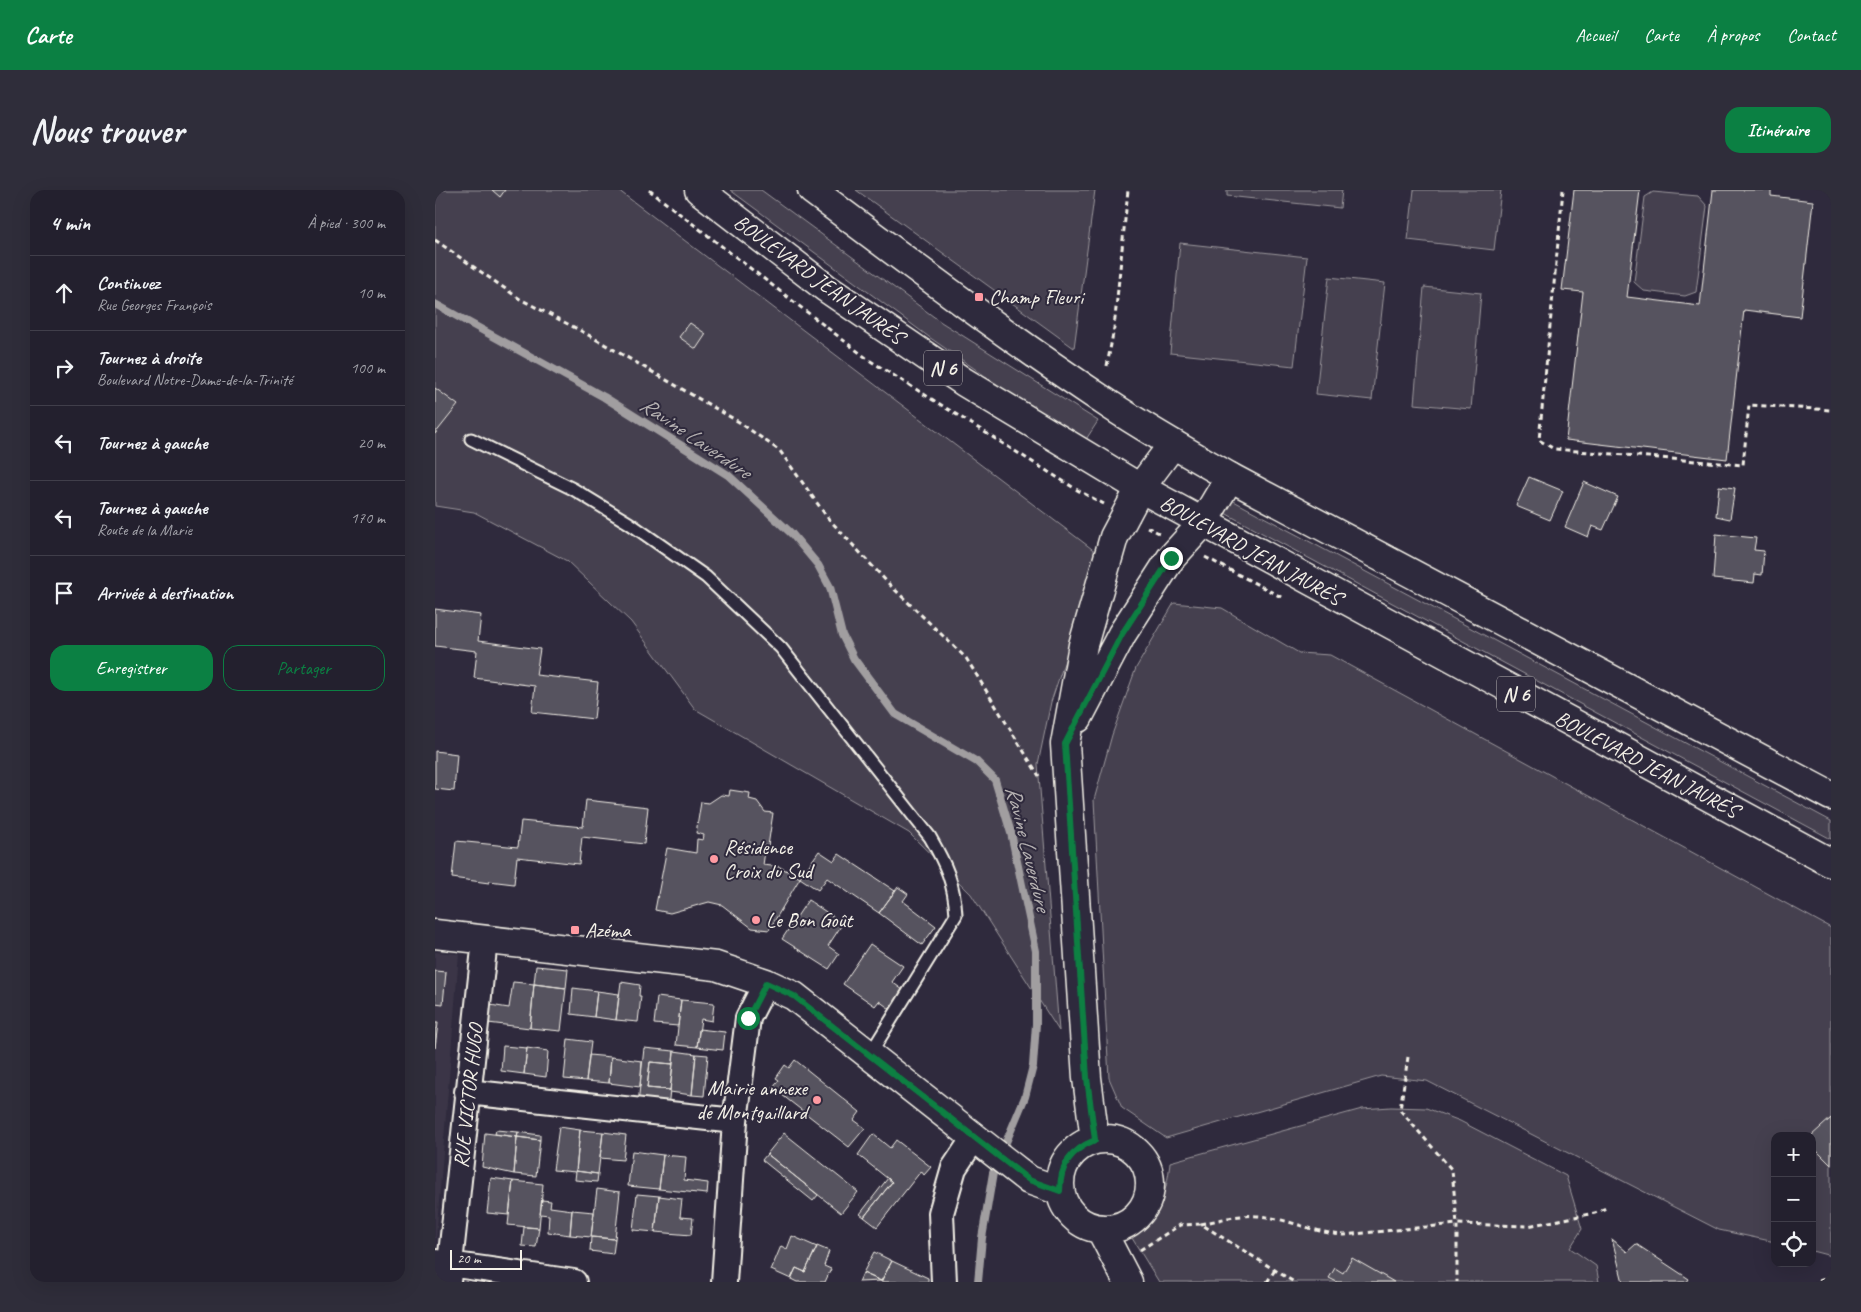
<!DOCTYPE html>
<html lang="fr">
<head>
<meta charset="utf-8">
<style>
	:root { --surface:#23202e; --page:#2f2d3a; --text:#f1f3f6; --muted:#a3a3aa; --line:#403e4a; --accent:#0b8043 }
	body { margin:0; font-family:Caveat,sans-serif; background:var(--page); color:var(--text) }
	.controls { position:absolute; right:15px; bottom:15px; display:grid; overflow:hidden; border-radius:10px; box-shadow:0 5px 20px #0002 }
	.controls button { width:45px; height:45px; display:grid; place-items:center; padding:0; border:0; border-bottom:1px solid var(--line); background:var(--surface); color:var(--text); font:25px sans-serif }
	.scale { position:absolute; left:15px; bottom:12px; width:72px; box-sizing:border-box; padding-left:5px; border:2px solid #f4f1e8; border-top:0; font-size:14px; line-height:18px; white-space:nowrap; color:#f4f1e8; -webkit-text-stroke:4px #2f2a3d; paint-order:stroke }
	.stop { position:absolute; width:15px; height:15px; margin:-11px; border:4px solid #0b8043; border-radius:50%; background:#fff }
	.stop.end { background:#0b8043; border-color:#fff; box-shadow:0 1px 5px #0008 }
	.list { margin:0; padding:0; list-style:none }
	h2 { display:flex; justify-content:space-between; align-items:center; height:65px; margin:0; padding:0 20px; font-size:21px }
	h2 small { font-size:16px; font-weight:400; color:var(--muted) }
	.list li { display:grid; grid-template-columns:32px 1fr auto; gap:15px; align-items:center; box-sizing:border-box; height:75px; padding:0 20px; border-top:1px solid var(--line) }
	.list b { display:block; font-size:19px; white-space:nowrap }
	.list p { margin:0; font-size:16px; white-space:nowrap; color:var(--muted) }
	.list em { font-size:16px; font-style:normal; color:var(--muted) }
	.actions { display:flex; gap:10px; padding:15px 20px }
	.actions a { flex:1; padding:11px 0; border:1px solid var(--accent); border-radius:15px; text-align:center; font-size:18px; color:var(--accent) }
	.actions .main { background:var(--accent); color:#fff }
	.icon { flex:none; width:28px; height:28px; fill:none; stroke:currentColor; stroke-width:2; stroke-linecap:round; stroke-linejoin:round }
	.map { position:relative; flex:none; width:1396px; height:1092px; overflow:hidden; border-radius:15px }
	header { display:flex; align-items:center; gap:30px; box-sizing:border-box; height:70px; padding:0 25px; background:var(--accent); color:#fff }
	header strong { font-size:24px }
	nav { display:flex; gap:28px; margin-inline-start:auto; font-size:18px }
	.intro { display:flex; align-items:center; justify-content:space-between; box-sizing:border-box; height:120px; padding:0 30px }
	h1 { margin:0; font-size:35px }
	.button { padding:12px 22px; border-radius:15px; background:var(--accent); color:#fff; font-size:18px; font-weight:700 }
	main { display:flex; gap:30px; padding:0 30px }
	aside { flex:1; background:var(--surface); border-radius:15px; box-shadow:0 5px 20px #0002 }
	.map>svg:first-child { display:block }
	.built { fill:#3b3647 }
	.green { fill:#454050; stroke:#9c989c }
	.lines { fill:none; stroke-linecap:round; stroke-linejoin:round }
	.stream { stroke:#a19ea0; stroke-width:8 }
	.building { fill:#56525f; stroke:#f4f1e8 }
	.lane-casing { stroke:#f4f1e8; stroke-width:15 }
	.street-casing { stroke:#f4f1e8; stroke-width:28 }
	.secondary-casing { stroke:#f4f1e8; stroke-width:31 }
	.primary-casing { stroke:#f4f1e8; stroke-width:31 }
	.path { stroke:#f4f1e8; stroke-width:3; stroke-dasharray:5 4; stroke-linecap:butt }
	.lane { stroke:#2f2a3d; stroke-width:11 }
	.street { stroke:#2f2a3d; stroke-width:24 }
	.secondary { stroke:#2f2a3d; stroke-width:28 }
	.primary { stroke:#2f2a3d; stroke-width:28 }
	.route { stroke:#0b8043; stroke-width:6 }
	.poi-dot { fill:#ff9aa2; stroke:#2f2a3d; stroke-width:2 }
	.labels { text-anchor:middle; stroke-width:4; stroke-linejoin:round; paint-order:stroke }
	.shield { fill:#2f2a3d; stroke:#b9b5b5; stroke-width:1 }
	.shield-label { font-size:20px; font-weight:bold; fill:#f4f1e8 }
	.street-label { font-size:21px; fill:#f4f1e8; stroke:#2f2a3d }
	.poi-label { font-size:21px; fill:#f4f1e8; stroke:#2f2a3d; text-anchor:start }
	.water-label { font-size:22px; font-style:italic; fill:#b6b2b2; stroke:#2f2a3d }
</style>
</head>
<body>
<header>
<strong>Carte</strong>
<nav><a>Accueil</a><a>Carte</a><a>À propos</a><a>Contact</a></nav>
</header>
<div class="intro"><h1>Nous trouver</h1><a class="button">Itinéraire</a></div>
<main>
<aside>
<h2>4 min<small>À pied · 300 m</small></h2>
<ul class="list">
<li><svg class="icon" aria-label="ahead" viewBox="0 0 24 24"><path d="M12 20V5M6 11l6-6 6 6"/></svg><div><b>Continuez</b><p>Rue Georges François</p></div><em>10 m</em></li>
<li><svg class="icon" aria-label="right" viewBox="0 0 24 24"><path d="M7 20v-9h11M14 6l5 5-5 5"/></svg><div><b>Tournez à droite</b><p>Boulevard Notre-Dame-de-la-Trinité</p></div><em>100 m</em></li>
<li><svg class="icon" aria-label="left" viewBox="0 0 24 24"><path d="M17 20v-9H6M10 6l-5 5 5 5"/></svg><div><b>Tournez à gauche</b></div><em>20 m</em></li>
<li><svg class="icon" aria-label="left" viewBox="0 0 24 24"><path d="M17 20v-9H6M10 6l-5 5 5 5"/></svg><div><b>Tournez à gauche</b><p>Route de la Marie</p></div><em>170 m</em></li>
<li><svg class="icon" aria-label="arrive" viewBox="0 0 24 24"><path d="M6 21V4h12l-3 4 3 4H6"/></svg><div><b>Arrivée à destination</b></div></li>
</ul>
<div class="actions"><a class="main">Enregistrer</a><a>Partager</a></div>
</aside>
<div class="map">
<svg width="1396" height="1092" viewBox="0 0 1396 1092">
	<rect width="100%" height="100%" fill="#2f2a3d"/>
	<filter id="ink" filterUnits="userSpaceOnUse"><feTurbulence type="fractalNoise" baseFrequency=".02" numOctaves="2"/><feDisplacementMap in="SourceGraphic" scale="10" xChannelSelector="R" yChannelSelector="G"/><feConvolveMatrix kernelMatrix="1 2 1 2 8 2 1 2 1" color-interpolation-filters="sRGB"/></filter>
	<g filter="url(#ink)">
		<!-- built -->
		<path class="built" d="M 0,762 L 24,764 L 1,1048 L 0,1048 Z"/>
		<!-- green -->
		<path class="green" d="M 0,0 L 183,0 L 665,365 L 616,512 L 603,574 L 624,841 L 536,704 L 474,643 L 260,519 L 196,432 L 132,371 L 39,322 L 0,316 Z
			M 295,0 L 326,0 L 506,132 L 663,231 L 648,254 L 494,147 Z
			M 421,0 L 660,0 L 639,158 Z
			M 792,0 L 907,0 L 905,18 L 792,6 Z
			M 979,0 L 1066,0 L 1059,60 L 973,50 Z
			M 1218,2 L 1263,6 L 1272,16 L 1261,102 L 1250,106 L 1209,101 L 1199,92 L 1210,7 Z
			M 745,53 L 872,67 L 859,176 L 735,163 Z
			M 894,87 L 950,93 L 937,210 L 881,204 Z
			M 989,97 L 1046,103 L 1036,219 L 979,214 Z
			M 795,309 L 1396,631 L 1396,649 L 788,322 Z
			M 739,413 L 787,418 L 864,463 L 895,465 L 1396,738 L 1396,1066 L 1377,1061 L 1377,946 L 1340,946 L 1340,1052 L 1284,1040 L 992,891 L 946,886 L 731,948 L 687,918 L 674,888 L 659,610 L 677,545 L 701,478 Z
			M 956,917 L 991,918 L 1025,931 L 1131,986 L 1147,1039 L 1135,1058 L 1161,1076 L 1164,1092 L 724,1092 L 697,1048 C 723,1026 732,1005 735,972 L 927,919 Z"/>
		<g class="lines">
			<!-- stream -->
			<path class="stream" d="M 0,114 L 169,207 L 293,285 L 357,344 L 383,375 L 395,397 L 407,445 L 419,469 L 460,524 L 542,572 L 560,590 L 576,643 L 601,761 L 601,834 L 598,876 L 590,907 L 558,983 L 547,1048 L 543,1092"/>
		</g>
		<!-- building -->
		<path class="building" d="M 57,0 L 70,0 L 65,7 Z
			M 1139,0 L 1205,0 L 1192,107 L 1265,116 L 1278,0 L 1336,0 L 1336,6 L 1378,11 L 1365,127 L 1309,120 L 1292,269 L 1131,250 L 1148,102 L 1127,100 Z
			M 255,133 L 271,144 L 261,159 L 244,147 Z
			M 0,198 L 23,215 L 0,244 Z
			M 1094,287 L 1128,301 L 1115,330 L 1081,316 Z
			M 1149,292 L 1183,307 L 1168,340 L 1157,336 L 1153,347 L 1130,337 Z
			M 1284,296 L 1300,298 L 1295,329 L 1281,326 Z
			M 1281,344 L 1321,348 L 1319,360 L 1329,361 L 1327,385 L 1320,384 L 1319,393 L 1278,389 Z
			M 0,419 L 46,425 L 43,451 L 105,459 L 101,485 L 163,492 L 159,529 L 97,522 L 100,496 L 39,488 L 42,461 L 0,456 Z
			M 0,561 L 22,564 L 19,601 L 0,599 Z
			M 295,600 L 315,603 L 314,609 L 322,611 L 330,622 L 338,623 L 333,656 L 325,655 L 324,660 L 330,661 L 328,675 L 345,677 L 365,688 L 334,740 L 317,738 L 287,715 L 274,712 L 235,723 L 220,720 L 232,658 L 261,663 L 262,649 L 268,650 L 269,645 L 261,643 L 266,612 L 274,613 L 286,605 L 294,606 Z
			M 151,610 L 213,617 L 209,654 L 147,647 L 144,674 L 82,667 L 79,694 L 54,691 L 54,693 L 17,688 L 21,651 L 83,657 L 86,631 L 148,637 Z
			M 384,661 L 399,671 L 404,664 L 460,701 L 444,723 L 392,688 L 383,700 L 365,688 Z
			M 463,697 L 473,704 L 468,711 L 501,736 L 487,755 L 444,723 Z
			M 373,710 L 408,733 L 393,756 L 404,764 L 394,779 L 347,749 Z
			M 435,754 L 468,776 L 457,792 L 468,800 L 455,819 L 444,811 L 440,816 L 408,794 Z
			M 101,776 L 133,779 L 131,798 L 99,794 Z
			M 0,781 L 11,782 L 8,814 L 0,813 Z
			M 78,792 L 99,794 L 95,838 L 53,833 L 55,815 L 74,818 Z
			M 186,792 L 205,795 L 204,806 L 206,806 L 203,832 L 181,830 Z
			M 99,794 L 131,798 L 126,841 L 95,838 Z
			M 138,798 L 162,801 L 159,827 L 136,824 Z
			M 162,801 L 184,804 L 181,830 L 159,827 Z
			M 222,807 L 246,810 L 243,836 L 219,834 Z
			M 246,810 L 279,813 L 277,831 L 266,829 L 262,857 L 241,855 Z
			M 0,833 L 3,833 L 0,858 Z
			M 264,839 L 290,842 L 288,860 L 262,857 Z
			M 133,849 L 156,852 L 151,891 L 129,889 Z
			M 68,856 L 92,858 L 89,884 L 66,881 Z
			M 92,858 L 113,861 L 111,887 L 89,884 Z
			M 209,858 L 239,861 L 238,874 L 215,872 L 212,898 L 235,900 L 233,917 L 203,914 Z
			M 239,861 L 261,864 L 257,905 L 235,902 Z
			M 261,864 L 273,865 L 269,906 L 257,905 Z
			M 154,865 L 176,867 L 174,893 L 151,891 Z
			M 176,867 L 207,871 L 205,897 L 174,893 Z
			M 360,870 L 425,922 L 419,930 L 430,938 L 414,957 L 338,898 L 344,890 L 341,888 L 350,875 L 354,878 Z
			M 215,872 L 238,874 L 235,900 L 212,898 Z
			M 1396,928 L 1396,975 L 1377,956 L 1376,946 Z
			M 124,937 L 145,940 L 141,982 L 118,980 Z
			M 61,940 L 83,942 L 82,947 L 60,944 Z
			M 145,940 L 168,942 L 163,984 L 141,981 Z
			M 83,942 L 105,945 L 105,950 L 82,947 Z
			M 168,942 L 191,945 L 188,970 L 165,968 Z
			M 50,943 L 82,947 L 79,984 L 47,977 Z
			M 349,943 L 423,1002 L 406,1023 L 332,964 Z
			M 438,944 L 455,958 L 461,950 L 496,977 L 489,985 L 486,981 L 442,1037 L 429,1027 L 457,992 L 423,965 Z
			M 82,947 L 105,950 L 101,986 L 79,984 Z
			M 197,961 L 228,965 L 224,999 L 193,996 Z
			M 332,964 L 383,1005 L 378,1011 L 327,970 Z
			M 228,965 L 251,967 L 249,990 L 273,993 L 272,1004 L 224,999 Z
			M 141,981 L 163,984 L 162,992 L 140,990 Z
			M 56,988 L 78,991 L 74,1025 L 52,1023 Z
			M 453,988 L 457,992 L 429,1027 L 425,1024 Z
			M 78,991 L 108,994 L 104,1038 L 73,1035 Z
			M 162,999 L 185,1002 L 180,1049 L 156,1047 Z
			M 202,1004 L 224,1006 L 220,1042 L 198,1040 Z
			M 224,1006 L 247,1009 L 245,1027 L 258,1028 L 256,1045 L 220,1042 Z
			M 107,1010 L 116,1011 L 115,1017 L 137,1020 L 135,1045 L 113,1042 L 114,1025 L 105,1024 Z
			M 137,1020 L 159,1022 L 156,1047 L 135,1045 Z
			M 89,1037 L 104,1038 L 101,1057 L 87,1056 Z
			M 357,1046 L 382,1057 L 370,1082 L 361,1078 L 356,1089 L 336,1080 L 346,1056 L 352,1059 Z
			M 156,1047 L 180,1049 L 178,1064 L 155,1061 Z
			M 1177,1049 L 1192,1062 L 1201,1054 L 1254,1089 L 1252,1092 L 1188,1092 Z
			M 382,1056 L 394,1061 L 389,1076 L 396,1079 L 390,1092 L 362,1092 L 356,1089 L 361,1078 L 370,1082 Z
			M 439,1062 L 457,1071 L 446,1091 L 428,1083 Z
			M 917,1068 L 959,1092 L 902,1092 L 894,1088 L 900,1078 L 908,1083 Z
			M 457,1071 L 493,1088 L 493,1092 L 446,1092 Z
			M 428,1083 L 446,1091 L 424,1092 Z"/>
		<g class="lines">
			<!-- lane casing -->
			<g class="lane-casing">
				<path id="lane" d="M 36,249 L 138,299 L 194,333 L 271,387 L 346,458 L 495,647 C 511,675 519,692 521,725 L 435,864"/>
			</g>
			<!-- street casing -->
			<g class="street-casing">
				<path id="street" d="M 32,902 L 300,931
					M 0,1072 L 139,1092
					M 13,1092 L 50,750
					M 289,1092 L 300,931 L 313,828 L 331,793
					M 509,1092 L 506,1023 L 519,978 L 539,948"/>
			</g>
			<!-- secondary casing -->
			<g class="secondary-casing">
				<path id="secondary" d="M 643,528 L 687,444 L 736,368 L 767,334 L 795,287
					M 0,744 L 281,776 L 331,793 L 359,806 L 594,990 L 625,1001
					M625 994a45 45 0 1 1 90 0a45 45 0 1 1-90 0Z
					M 660,950 L 652,888 L 630,554 L 648,455 L 679,347 L 705,298 L 738,254
					M 666,1040 L 693,1092"/>
			</g>
			<!-- primary casing -->
			<g class="primary-casing">
				<path id="primary" d="M 264,0 L 391,98 L 529,192 L 705,298 L 1396,673
					M 377,0 C 472,71 567,143 666,209 C 707,237 752,262 795,287 L 1396,606"/>
			</g>
			<!-- path -->
			<path class="path" d="M 214,0 L 434,170 L 644,301 L 669,314
				M 1128,0 L 1104,250 L 1119,259 L 1308,275 L 1314,215 L 1396,220
				M 0,50 L 85,109 L 150,143 L 304,232 L 345,261 L 392,327 L 454,394 L 531,468 L 604,586
				M 672,176 L 679,138 L 693,0
				M 712,337 L 724,343
				M 770,367 L 848,408
				M 973,867 L 965,920 L 1017,980 L 1022,1034 L 1022,1092
				M 766,1034 C 785,1030 803,1024 823,1026 C 852,1028 879,1043 909,1045 L 1022,1034 L 1093,1036 L 1160,1023 L 1171,1018
				M 705,1060 L 745,1035 L 766,1034 L 859,1092
				M 1384,1091 L 1396,1087
				M 832,1092 L 840,1080"/>
			<!-- lane -->
			<use href="#lane" class="lane"/>
			<!-- street -->
			<use href="#street" class="street"/>
			<!-- secondary -->
			<use href="#secondary" class="secondary"/>
			<!-- primary -->
			<use href="#primary" class="primary"/>
		</g>
	</g>
	<g class="lines" filter="url(#ink)">
		<!-- route -->
		<path class="route" d="M 313,828 L 331,793 L 359,806 L 594,990 L 625,1001 C 625,975 636,960 660,950 L 652,888 L 630,554 L 687,444 L 736,368"/>
	</g>
	<!-- markers -->
	<g class="poi-dot">
		<rect x="539" y="102" width="10" height="10" rx="2.5"/>
		<circle cx="279" cy="669" r="5"/>
		<circle cx="321" cy="730" r="5"/>
		<rect x="135" y="735" width="10" height="10" rx="2.5"/>
		<circle cx="382" cy="910" r="5"/>
	</g>
	<g class="labels">
		<!-- shield labels -->
		<g class="shield">
			<rect x="489" y="160.5" width="38" height="35" rx="4"/>
			<rect x="1062" y="486.5" width="38" height="35" rx="4"/>
		</g>
		<g class="shield-label">
			<text x="508" y="185">N 6</text>
			<text x="1081" y="511">N 6</text>
		</g>
		<!-- street labels -->
		<g class="street-label">
			<text transform="translate(384 89) rotate(36)" y="7">BOULEVARD JEAN JAURÈS</text>
			<text transform="translate(816 360) rotate(29)" y="7">BOULEVARD JEAN JAURÈS</text>
			<text transform="translate(1212 574) rotate(28)" y="7">BOULEVARD JEAN JAURÈS</text>
			<text transform="translate(33 906) rotate(-84)" y="7">RUE VICTOR HUGO</text>
		</g>
		<!-- poi labels -->
		<g class="poi-label">
			<text x="554" y="114">Champ Fleuri</text>
			<text x="289" y="664">Résidence<tspan x="289" dy="24">Croix du Sud</tspan></text>
			<text x="331" y="737">Le Bon Goût</text>
			<text x="150" y="747">Azéma</text>
			<text x="372" y="905" text-anchor="end">Mairie annexe<tspan x="372" dy="24">de Montgaillard</tspan></text>
		</g>
		<!-- water labels -->
		<g class="water-label">
			<text transform="translate(261 247) rotate(34)" y="8">Ravine Laverdure</text>
			<text transform="translate(594 658) rotate(76)" y="8">Ravine Laverdure</text>
		</g>
	</g>
</svg>
<div class="controls">
<button>+</button>
<button>−</button>
<button><svg class="icon" aria-label="locate" viewBox="0 0 24 24"><circle cx="12" cy="12" r="6"/><path d="M12 2v4M12 18v4M2 12h4M18 12h4"/></svg></button>
</div>
<div class="scale">20 m</div>
<div class="stop" style="left:313px;top:828px"></div>
<div class="stop end" style="left:736px;top:368px"></div>
</div>
</main>
</body>
</html>
